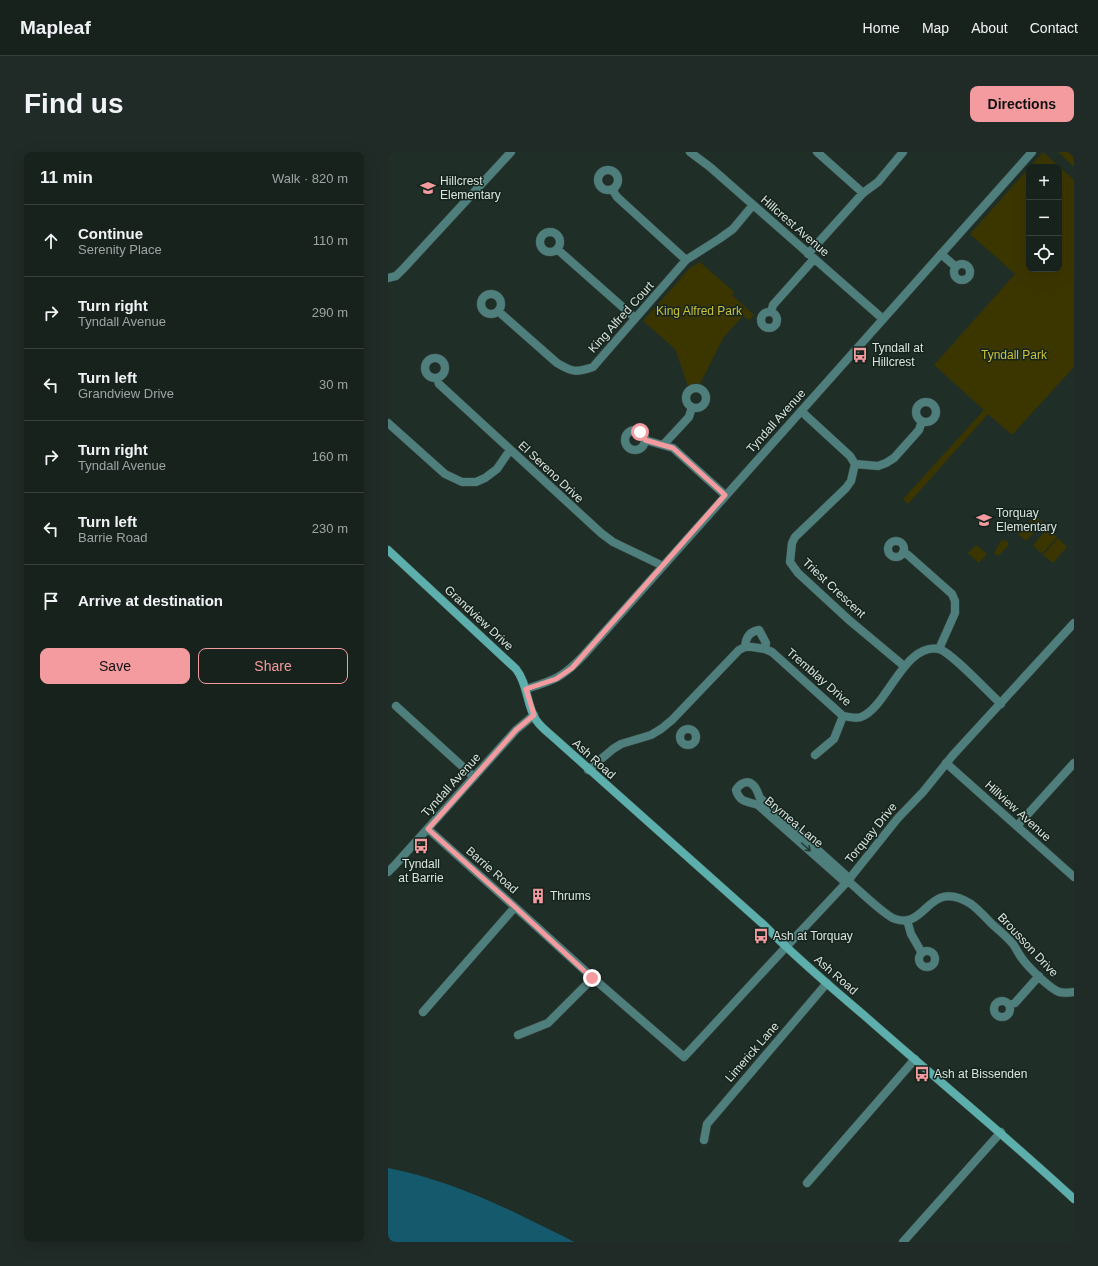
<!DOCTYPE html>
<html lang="en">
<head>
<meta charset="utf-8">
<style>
	:root { --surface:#17221d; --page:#202a26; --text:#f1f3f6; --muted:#9ea4a4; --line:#363f3b; --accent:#f49b9f }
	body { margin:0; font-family:Arial,sans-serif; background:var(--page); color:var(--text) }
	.controls { position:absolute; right:12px; top:12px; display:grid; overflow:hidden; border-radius:8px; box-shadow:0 4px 16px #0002 }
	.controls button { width:36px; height:36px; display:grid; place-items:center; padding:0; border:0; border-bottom:1px solid var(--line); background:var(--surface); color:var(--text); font:20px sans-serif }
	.stop { position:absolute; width:12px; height:12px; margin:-9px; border:3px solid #f49b9f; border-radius:50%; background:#fff }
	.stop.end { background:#f49b9f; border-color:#fff; box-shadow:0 1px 4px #0008 }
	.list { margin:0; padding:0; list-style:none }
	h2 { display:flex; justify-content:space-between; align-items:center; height:52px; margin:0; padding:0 16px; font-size:17px }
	h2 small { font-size:13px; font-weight:400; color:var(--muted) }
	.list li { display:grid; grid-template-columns:26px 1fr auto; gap:12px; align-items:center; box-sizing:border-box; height:72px; padding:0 16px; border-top:1px solid var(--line) }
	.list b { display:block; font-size:15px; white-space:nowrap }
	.list p { margin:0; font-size:13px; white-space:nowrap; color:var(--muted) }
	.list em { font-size:13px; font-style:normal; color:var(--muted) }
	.actions { display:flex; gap:8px; padding:12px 16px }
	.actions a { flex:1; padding:9px 0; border:1px solid var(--accent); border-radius:8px; text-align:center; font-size:14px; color:var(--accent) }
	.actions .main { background:var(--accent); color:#111 }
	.icon { flex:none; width:22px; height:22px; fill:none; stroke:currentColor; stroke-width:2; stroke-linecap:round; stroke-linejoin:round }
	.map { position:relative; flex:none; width:686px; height:1090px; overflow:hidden; border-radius:8px }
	header { display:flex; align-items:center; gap:24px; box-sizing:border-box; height:56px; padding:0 20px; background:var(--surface); border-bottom:1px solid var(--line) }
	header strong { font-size:19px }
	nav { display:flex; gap:22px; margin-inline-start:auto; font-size:14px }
	.intro { display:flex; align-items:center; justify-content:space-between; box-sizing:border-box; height:96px; padding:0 24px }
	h1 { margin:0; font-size:28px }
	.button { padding:10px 18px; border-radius:8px; background:var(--accent); color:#111; font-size:14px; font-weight:700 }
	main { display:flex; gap:24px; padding:0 24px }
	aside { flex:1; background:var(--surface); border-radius:8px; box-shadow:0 4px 16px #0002 }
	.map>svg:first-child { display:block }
	.green { fill:#3b3600 }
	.water { fill:#15596c }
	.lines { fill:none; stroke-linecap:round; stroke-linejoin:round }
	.minor-casing { stroke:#3d4b44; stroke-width:9 }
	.tertiary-casing { stroke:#3d4b44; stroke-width:9 }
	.secondary-casing { stroke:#3d4b44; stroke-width:9 }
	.minor { stroke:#4e7f7d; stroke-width:8 }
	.tertiary { stroke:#4e7f7d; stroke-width:8 }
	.secondary { stroke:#5cafac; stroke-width:8 }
	.oneway { stroke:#233b35 }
	.route { stroke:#f49b9f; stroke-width:5 }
	.labels { text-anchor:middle; stroke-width:3; stroke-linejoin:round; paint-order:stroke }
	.poi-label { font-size:12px; fill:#dbe4df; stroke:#15241d; text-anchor:start }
	.street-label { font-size:12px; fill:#dbe4df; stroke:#15241d }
	.park-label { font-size:12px; fill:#cdc23d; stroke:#15241d }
</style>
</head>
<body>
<header>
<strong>Mapleaf</strong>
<nav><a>Home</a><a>Map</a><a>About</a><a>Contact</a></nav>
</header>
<div class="intro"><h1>Find us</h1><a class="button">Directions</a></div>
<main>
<aside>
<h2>11 min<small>Walk · 820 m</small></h2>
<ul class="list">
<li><svg class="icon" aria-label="ahead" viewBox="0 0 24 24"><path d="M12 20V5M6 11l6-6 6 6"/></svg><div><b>Continue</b><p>Serenity Place</p></div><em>110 m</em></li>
<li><svg class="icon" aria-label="right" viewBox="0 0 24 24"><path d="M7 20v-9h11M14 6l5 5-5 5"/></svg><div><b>Turn right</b><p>Tyndall Avenue</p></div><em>290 m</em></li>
<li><svg class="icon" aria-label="left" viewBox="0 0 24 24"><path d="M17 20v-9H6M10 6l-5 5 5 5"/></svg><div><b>Turn left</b><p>Grandview Drive</p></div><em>30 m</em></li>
<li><svg class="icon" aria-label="right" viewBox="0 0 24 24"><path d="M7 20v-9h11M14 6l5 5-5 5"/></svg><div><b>Turn right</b><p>Tyndall Avenue</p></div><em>160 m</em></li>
<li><svg class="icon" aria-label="left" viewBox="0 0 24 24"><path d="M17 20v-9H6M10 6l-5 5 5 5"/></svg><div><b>Turn left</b><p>Barrie Road</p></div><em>230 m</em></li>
<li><svg class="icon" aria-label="arrive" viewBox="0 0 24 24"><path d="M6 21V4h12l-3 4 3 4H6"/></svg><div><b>Arrive at destination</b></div></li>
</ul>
<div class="actions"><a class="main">Save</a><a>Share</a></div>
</aside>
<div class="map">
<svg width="686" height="1090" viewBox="0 0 686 1090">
	<rect width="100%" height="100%" fill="#1f2e27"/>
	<!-- green -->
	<path class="green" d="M 655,0 L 686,28 L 686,215 L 624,283 L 600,262 L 520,352 L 515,347 L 596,258 L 546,213 L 627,122 L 582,82 L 641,16 L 641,117 L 671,117 L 671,15 L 642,15 Z
		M 670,0 L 680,0 L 686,5 L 686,15 Z
		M 312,110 L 346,140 L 344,143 L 366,163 L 361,168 L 355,164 L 335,186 L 312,232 L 306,231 L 300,234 L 287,197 L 255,169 L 302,116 Z
		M 645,365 L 650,366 L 655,371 L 638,389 L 630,382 Z
		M 659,377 L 669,385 L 654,402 L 645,393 Z
		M 670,386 L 679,395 L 665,411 L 655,403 Z
		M 617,388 L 620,390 L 620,394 L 610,404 L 606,401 L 613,389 Z
		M 588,393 L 599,402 L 591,411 L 580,401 Z"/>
	<!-- water -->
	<path class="water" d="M 0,1016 C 50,1026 96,1045 142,1068 C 156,1075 172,1082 186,1090 L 0,1090 Z"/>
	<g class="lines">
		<!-- minor casing -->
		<g class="minor-casing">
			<path id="minor" d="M 302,0 L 322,15 L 495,167
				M 429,0 L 475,41
				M210 28a10 10 0 1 1 20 0a10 10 0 1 1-20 0Z
				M 224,37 L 229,45 L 298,108
				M152 90a10 10 0 1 1 20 0a10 10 0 1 1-20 0Z
				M 169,97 L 247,166
				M 420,102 L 475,41 L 490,30 L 515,0
				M 553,102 L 568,115
				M566 120a8 8 0 1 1 16 0a8 8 0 1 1-16 0Z
				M 0,126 L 8,124 L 16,116 L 123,0
				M93 152a10 10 0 1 1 20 0a10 10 0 1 1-20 0Z
				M 110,159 L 169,211 C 184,220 188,221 205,215 L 298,108 L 331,87 L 345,77 L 365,53
				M 383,160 L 385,153 L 426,107
				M373 168a8 8 0 1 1 16 0a8 8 0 1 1-16 0Z
				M37 216a10 10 0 1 1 20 0a10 10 0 1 1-20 0Z
				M 49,226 L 51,232 L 213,381 L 225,390 L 275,414
				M298 246a10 10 0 1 1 20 0a10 10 0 1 1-20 0Z
				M528 260a10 10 0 1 1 20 0a10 10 0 1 1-20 0Z
				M 413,259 L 462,304 L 467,312 L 463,329 L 458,336 L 407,385 L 404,391 L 402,410 L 410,421 L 461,468 L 516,514
				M 0,271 L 57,322 L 74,330 L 88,330 L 97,326 L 109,317 L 122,298
				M237 288a10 10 0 1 1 20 0a10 10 0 1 1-20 0Z
				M 257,288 L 285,296 L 337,343
				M 276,292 L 301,265 L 304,255
				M 467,312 L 490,314 L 498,311 L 506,306 L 531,278 L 534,269
				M500 397a8 8 0 1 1 16 0a8 8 0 1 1-16 0Z
				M 515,400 L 520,403 L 564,442 L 567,449 L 567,461 L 551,497
				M 357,495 C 358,485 361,480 371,478 L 378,491 L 377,497
				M 8,554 L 86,625
				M292 585a8 8 0 1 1 16 0a8 8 0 1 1-16 0Z
				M 427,603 L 446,587 L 455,564
				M 558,611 L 686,725
				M 200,618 L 225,597 L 233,592 L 263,583 L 273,577 L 284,568 L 351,498 L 357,495 L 364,495 L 377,497 L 384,500 L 455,564 C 461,565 467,567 473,565 C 499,556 516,490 551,497 C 563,500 601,541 613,552
				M 629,674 L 686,611
				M 40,677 L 127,755 L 205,826 L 296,905 L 398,795
				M 460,729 C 470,737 497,764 507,767 C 539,778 540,725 583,752 C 591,758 598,766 605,773 C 612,779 619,785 625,792 C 628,796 630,801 633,805 C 639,814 661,836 671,840 C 676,841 681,841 686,840
				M 458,731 L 370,653 C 359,649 352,651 348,638 C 352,631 360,627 366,634 C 369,637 370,642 372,646 L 462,727
				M 519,768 L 523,782 L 534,801
				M531 807a8 8 0 1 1 16 0a8 8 0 1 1-16 0Z
				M606 857a8 8 0 1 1 16 0a8 8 0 1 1-16 0Z
				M 621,853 L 627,851 L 651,824
				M 35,860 L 127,755
				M 130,883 L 160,871 L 205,826
				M 316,988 L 319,972 L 439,831
				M 419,1031 L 527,907
				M 515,1090 L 613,980"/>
		</g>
		<!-- tertiary casing -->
		<g class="tertiary-casing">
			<path id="tertiary" d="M 138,537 C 166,528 174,526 195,504 L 644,0
				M 0,720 L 7,713 L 128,578 L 146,563
				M 398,795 L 458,731 L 510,666 L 535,640 L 565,603 L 686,471"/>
		</g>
		<!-- secondary casing -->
		<g class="secondary-casing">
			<path id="secondary" d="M 0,398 L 128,517 C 140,532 138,552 148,568 C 152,574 158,579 164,584 L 376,773 C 408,806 443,835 478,865 C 547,926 618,984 686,1047"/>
		</g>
		<!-- minor -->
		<use href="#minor" class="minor"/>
		<!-- tertiary -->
		<use href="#tertiary" class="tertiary"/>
		<!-- secondary -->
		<use href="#secondary" class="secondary"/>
	</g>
	<!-- one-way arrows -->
	<defs><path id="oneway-shaft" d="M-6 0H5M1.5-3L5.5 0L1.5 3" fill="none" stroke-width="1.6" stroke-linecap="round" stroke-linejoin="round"/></defs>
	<use class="oneway" href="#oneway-shaft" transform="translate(418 695) rotate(42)"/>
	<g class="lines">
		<!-- route -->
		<path class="route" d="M 204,826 L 127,755 L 40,677 L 128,578 L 146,563 L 138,537 L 168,527 L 184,516 L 337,343 L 285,296 L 257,288 L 256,285 L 252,280"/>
	</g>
	<!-- icons -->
	<defs>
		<g id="school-bare" transform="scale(1.2)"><path d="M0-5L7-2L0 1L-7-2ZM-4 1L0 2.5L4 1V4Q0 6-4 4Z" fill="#f49b9f" stroke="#15241d" stroke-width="2.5" paint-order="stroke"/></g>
		<g id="bus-bare" transform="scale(1.2)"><path d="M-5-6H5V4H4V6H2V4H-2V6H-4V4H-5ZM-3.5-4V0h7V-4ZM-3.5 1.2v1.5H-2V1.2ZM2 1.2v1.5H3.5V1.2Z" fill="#f49b9f" stroke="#15241d" stroke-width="2.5" paint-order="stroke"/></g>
		<g id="building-bare" transform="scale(1.2)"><path d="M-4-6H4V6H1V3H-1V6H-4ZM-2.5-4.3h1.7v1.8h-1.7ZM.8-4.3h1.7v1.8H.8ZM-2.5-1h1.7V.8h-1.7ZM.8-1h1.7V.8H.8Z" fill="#f49b9f" stroke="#15241d" stroke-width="2.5" paint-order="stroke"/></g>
	</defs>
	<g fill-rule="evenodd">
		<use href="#school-bare" x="40" y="36"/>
		<use href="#bus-bare" x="472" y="203"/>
		<use href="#school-bare" x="596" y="368"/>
		<use href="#bus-bare" x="33" y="694"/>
		<use href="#building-bare" x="150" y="744"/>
		<use href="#bus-bare" x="373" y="784"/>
		<use href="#bus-bare" x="534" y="922"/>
	</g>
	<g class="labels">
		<!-- poi labels -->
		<g class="poi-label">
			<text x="52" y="33">Hillcrest<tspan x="52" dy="14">Elementary</tspan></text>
			<text x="484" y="200">Tyndall at<tspan x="484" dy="14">Hillcrest</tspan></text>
			<text x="608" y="365">Torquay<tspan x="608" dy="14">Elementary</tspan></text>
			<text x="33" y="716" text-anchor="middle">Tyndall<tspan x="33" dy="14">at Barrie</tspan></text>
			<text x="162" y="748">Thrums</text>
			<text x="385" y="788">Ash at Torquay</text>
			<text x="546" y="926">Ash at Bissenden</text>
		</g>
		<!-- street labels -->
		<g class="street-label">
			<text transform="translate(407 74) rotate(41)" y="4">Hillcrest Avenue</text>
			<text transform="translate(233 165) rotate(-48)" y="4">King Alfred Court</text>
			<text transform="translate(388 269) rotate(-48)" y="4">Tyndall Avenue</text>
			<text transform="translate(163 320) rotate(43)" y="4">El Sereno Drive</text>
			<text transform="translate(446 436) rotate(43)" y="4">Triest Crescent</text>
			<text transform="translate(91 466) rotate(43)" y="4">Grandview Drive</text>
			<text transform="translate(431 525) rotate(41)" y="4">Tremblay Drive</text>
			<text transform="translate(206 607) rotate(42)" y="4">Ash Road</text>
			<text transform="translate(63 633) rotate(-48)" y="4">Tyndall Avenue</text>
			<text transform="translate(630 659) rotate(42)" y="4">Hillview Avenue</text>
			<text transform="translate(406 670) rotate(40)" y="4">Brymea Lane</text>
			<text transform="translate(483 681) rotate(-51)" y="4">Torquay Drive</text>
			<text transform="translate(104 718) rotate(41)" y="4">Barrie Road</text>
			<text transform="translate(640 793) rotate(47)" y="4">Brousson Drive</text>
			<text transform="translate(448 823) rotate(41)" y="4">Ash Road</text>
			<text transform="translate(364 900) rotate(-49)" y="4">Limerick Lane</text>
		</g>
		<!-- park labels -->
		<g class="park-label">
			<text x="311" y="163">King Alfred Park</text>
			<text x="626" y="207">Tyndall Park</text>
		</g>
	</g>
</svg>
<div class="controls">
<button>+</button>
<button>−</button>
<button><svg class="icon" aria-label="locate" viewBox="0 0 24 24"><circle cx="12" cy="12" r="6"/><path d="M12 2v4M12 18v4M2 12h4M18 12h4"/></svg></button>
</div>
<div class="stop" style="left:252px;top:280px"></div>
<div class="stop end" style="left:204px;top:826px"></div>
</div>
</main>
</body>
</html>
